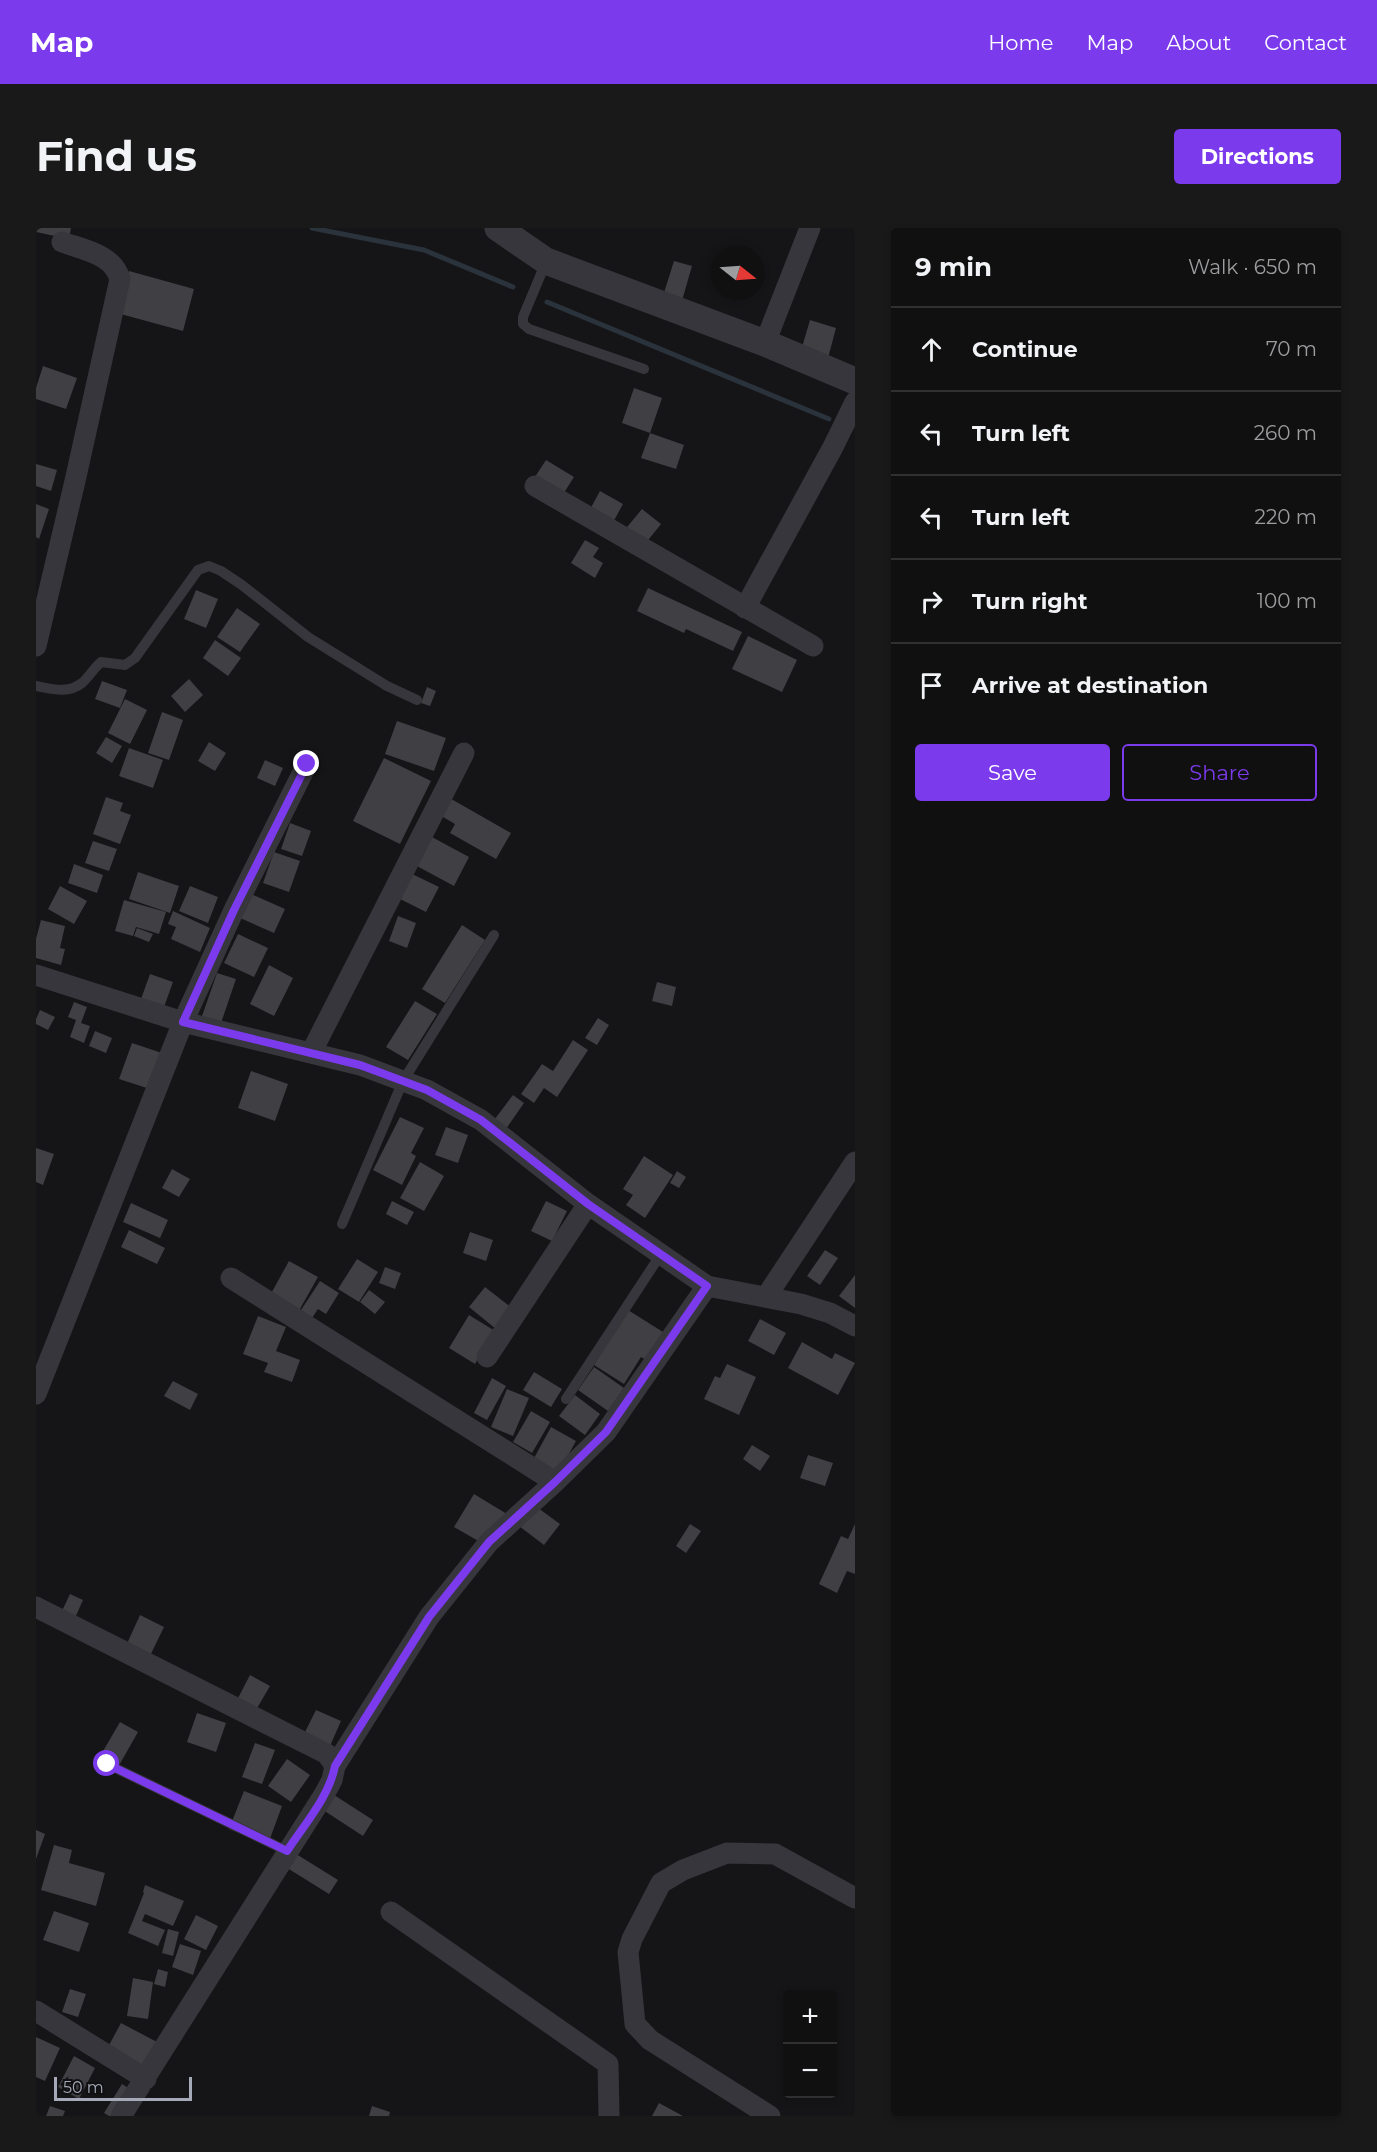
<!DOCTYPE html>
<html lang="en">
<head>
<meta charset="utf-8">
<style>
	:root { --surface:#101011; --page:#19191a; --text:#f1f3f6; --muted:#9c9d9f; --line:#303031; --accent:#7c3aed }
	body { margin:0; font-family:Montserrat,sans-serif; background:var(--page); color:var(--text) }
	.controls { position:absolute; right:18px; bottom:18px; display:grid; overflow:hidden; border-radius:6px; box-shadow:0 3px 9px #0003 }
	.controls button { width:54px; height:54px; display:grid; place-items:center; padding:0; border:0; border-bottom:2px solid var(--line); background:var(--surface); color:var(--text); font:30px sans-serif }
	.compass { position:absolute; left:675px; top:18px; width:54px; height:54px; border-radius:50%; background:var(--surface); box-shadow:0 3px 9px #0003; rotate:107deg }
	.scale { position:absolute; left:18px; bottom:15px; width:138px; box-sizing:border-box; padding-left:6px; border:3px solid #a6aab8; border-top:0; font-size:16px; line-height:21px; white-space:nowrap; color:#a6aab8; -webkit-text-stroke:4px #101012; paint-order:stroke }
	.stop { position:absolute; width:18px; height:18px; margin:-14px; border:4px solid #7c3aed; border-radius:50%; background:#fff }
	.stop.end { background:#7c3aed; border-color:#fff; box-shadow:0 2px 6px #0008 }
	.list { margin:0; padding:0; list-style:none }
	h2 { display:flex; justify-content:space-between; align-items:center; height:78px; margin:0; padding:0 24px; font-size:26px }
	h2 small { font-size:20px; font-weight:400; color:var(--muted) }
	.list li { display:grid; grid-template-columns:39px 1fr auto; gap:18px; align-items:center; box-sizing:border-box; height:84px; padding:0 24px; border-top:2px solid var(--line) }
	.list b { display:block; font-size:22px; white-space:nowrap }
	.list em { font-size:20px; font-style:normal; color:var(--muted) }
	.actions { display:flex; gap:12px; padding:18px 24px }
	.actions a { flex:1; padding:14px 0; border:2px solid var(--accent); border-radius:6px; text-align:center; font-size:21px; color:var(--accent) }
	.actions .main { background:var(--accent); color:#fff }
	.icon { flex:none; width:33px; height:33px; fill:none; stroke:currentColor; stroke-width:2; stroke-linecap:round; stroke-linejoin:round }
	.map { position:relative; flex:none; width:819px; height:1888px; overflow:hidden; border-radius:6px }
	header { display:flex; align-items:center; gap:36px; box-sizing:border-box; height:84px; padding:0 30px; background:var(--accent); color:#fff }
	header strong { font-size:28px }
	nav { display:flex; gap:33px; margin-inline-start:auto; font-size:21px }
	.intro { display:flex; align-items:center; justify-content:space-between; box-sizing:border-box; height:144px; padding:0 36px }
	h1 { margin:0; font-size:42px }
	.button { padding:15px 27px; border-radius:6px; background:var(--accent); color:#fff; font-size:21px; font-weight:700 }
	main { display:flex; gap:36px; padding:0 36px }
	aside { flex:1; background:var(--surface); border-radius:6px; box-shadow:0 3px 9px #0003 }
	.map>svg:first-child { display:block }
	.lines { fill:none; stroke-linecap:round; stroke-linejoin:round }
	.stream { stroke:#2a323b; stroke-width:5 }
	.building { fill:#3f3f44 }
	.service { stroke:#36363c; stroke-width:10 }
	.minor { stroke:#36363c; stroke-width:21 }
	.tertiary { stroke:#36363c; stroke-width:27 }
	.route { stroke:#7c3aed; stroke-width:8 }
</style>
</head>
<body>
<header>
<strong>Map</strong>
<nav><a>Home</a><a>Map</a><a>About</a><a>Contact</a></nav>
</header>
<div class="intro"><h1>Find us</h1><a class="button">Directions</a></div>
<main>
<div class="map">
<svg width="819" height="1888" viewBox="0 0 819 1888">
	<rect width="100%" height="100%" fill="#151517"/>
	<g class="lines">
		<!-- stream -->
		<path class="stream" d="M 276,0 L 388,22 L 477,59
			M 511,74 L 793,191"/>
	</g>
	<!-- building -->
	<path class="building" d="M 0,0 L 35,0 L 33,11 L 0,4 Z
		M 638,33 L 656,38 L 645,76 L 626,71 Z
		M 93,43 L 158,61 L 147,103 L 81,85 Z
		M 774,92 L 800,100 L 791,134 L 764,126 Z
		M 7,138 L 41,150 L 30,181 L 0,171 L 0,160 Z
		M 598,160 L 626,170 L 614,205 L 586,195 Z
		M 614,205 L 648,217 L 640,241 L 605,230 Z
		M 510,232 L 538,249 L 519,279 L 491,261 Z
		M 0,236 L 21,242 L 15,263 L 0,258 Z
		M 564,263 L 587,276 L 570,307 L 547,294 Z
		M 0,276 L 13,281 L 3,311 L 0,309 Z
		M 606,281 L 625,296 L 601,326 L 582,310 Z
		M 549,312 L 563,320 L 557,329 L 567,335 L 559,350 L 535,335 Z
		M 612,360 L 706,404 L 697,423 L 650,401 L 648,405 L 601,383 Z
		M 160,362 L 182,371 L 170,400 L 148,391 Z
		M 201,380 L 224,396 L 204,424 L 181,409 Z
		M 712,408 L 761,432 L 746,464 L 696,441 Z
		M 179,412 L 205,430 L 192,448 L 167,430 Z
		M 153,451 L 167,467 L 149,484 L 135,468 Z
		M 66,453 L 91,462 L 84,480 L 59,471 Z
		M 391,459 L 400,463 L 394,478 L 385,475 Z
		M 89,471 L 111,482 L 94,516 L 72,505 Z
		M 126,484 L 147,492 L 133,532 L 112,525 Z
		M 361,493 L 410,510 L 398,543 L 349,526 Z
		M 70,509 L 86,518 L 76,535 L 60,525 Z
		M 173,514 L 190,525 L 179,543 L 162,533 Z
		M 93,520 L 127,532 L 117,560 L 83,548 Z
		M 348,530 L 395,553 L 364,616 L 317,593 Z
		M 229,532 L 247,540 L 239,558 L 221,550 Z
		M 410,568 L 475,605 L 460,631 L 414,605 L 419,596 L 400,585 Z
		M 70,569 L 87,575 L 84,583 L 95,587 L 84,616 L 57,606 Z
		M 254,595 L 275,603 L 266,628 L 245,621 Z
		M 394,608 L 433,629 L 418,658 L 379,637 Z
		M 57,613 L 81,621 L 73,643 L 49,635 Z
		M 238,624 L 264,633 L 253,664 L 227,655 Z
		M 38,636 L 67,647 L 61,665 L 32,655 Z
		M 102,644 L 143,658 L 134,685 L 93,671 Z
		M 372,644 L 403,659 L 390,684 L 360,669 Z
		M 24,658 L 51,673 L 38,696 L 12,681 Z
		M 154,658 L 182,669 L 172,695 L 143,683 Z
		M 215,666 L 249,681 L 238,705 L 204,690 Z
		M 88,672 L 130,684 L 123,706 L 100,699 L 97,708 L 79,703 Z
		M 137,683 L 174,700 L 164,724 L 135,711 L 140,699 L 132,696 Z
		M 362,688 L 380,695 L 371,720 L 353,713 Z
		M 5,692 L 29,698 L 24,720 L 29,721 L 25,737 L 0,730 L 0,711 Z
		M 426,697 L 449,712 L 409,775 L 386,761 Z
		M 101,700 L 117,706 L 113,714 L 98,708 Z
		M 202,706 L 232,720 L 218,749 L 188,735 Z
		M 233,737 L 257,750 L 238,788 L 214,776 Z
		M 181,745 L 200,751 L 184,798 L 165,791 Z
		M 114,746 L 137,754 L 128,779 L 105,771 Z
		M 621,754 L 640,759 L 636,778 L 616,773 Z
		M 379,773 L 401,786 L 372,832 L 350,819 Z
		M 38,774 L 51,779 L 45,795 L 54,798 L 48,815 L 34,809 L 40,792 L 32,789 Z
		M 4,782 L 19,789 L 12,802 L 0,796 L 0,791 Z
		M 562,790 L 573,797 L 561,817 L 549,810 Z
		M 59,803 L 76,810 L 70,825 L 53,818 Z
		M 537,812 L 552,822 L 521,869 L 508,860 L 498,875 L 485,866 L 506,836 L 517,843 Z
		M 96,815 L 129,826 L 117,862 L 83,851 Z
		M 215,843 L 252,856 L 239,893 L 202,880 Z
		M 477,867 L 488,875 L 470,901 L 458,892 Z
		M 364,889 L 388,900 L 375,925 L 380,928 L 366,957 L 337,942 Z
		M 410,899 L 432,907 L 422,935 L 399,927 Z
		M 0,920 L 18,926 L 7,957 L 0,954 Z
		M 608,928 L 637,947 L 609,990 L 590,977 L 597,967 L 587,961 Z
		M 384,934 L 408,948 L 388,983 L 364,970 Z
		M 136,941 L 154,951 L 143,969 L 126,960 Z
		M 641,943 L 650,949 L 643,960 L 634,955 Z
		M 356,973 L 378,984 L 371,997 L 350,986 Z
		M 510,973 L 531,983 L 516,1013 L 495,1003 Z
		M 95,975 L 132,992 L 124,1010 L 87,994 Z
		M 93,1002 L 129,1020 L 121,1036 L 85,1019 Z
		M 434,1004 L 457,1012 L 450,1033 L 427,1025 Z
		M 789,1022 L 802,1030 L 784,1057 L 771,1048 Z
		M 321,1031 L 342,1044 L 323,1074 L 302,1061 Z
		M 253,1033 L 282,1049 L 260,1088 L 232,1071 Z
		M 349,1039 L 365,1045 L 359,1061 L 343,1055 Z
		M 819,1047 L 819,1080 L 803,1068 Z
		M 284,1053 L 303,1065 L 290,1086 L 282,1081 L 276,1090 L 265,1082 Z
		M 449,1059 L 476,1080 L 460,1101 L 433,1079 Z
		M 333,1062 L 349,1074 L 339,1086 L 324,1074 Z
		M 592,1082 L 627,1104 L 610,1132 L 605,1129 L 588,1156 L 558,1137 Z
		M 433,1087 L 459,1103 L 439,1136 L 413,1120 Z
		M 222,1088 L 250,1099 L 240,1123 L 264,1132 L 256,1154 L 228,1144 L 232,1135 L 207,1126 Z
		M 724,1091 L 750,1105 L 738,1127 L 712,1113 Z
		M 766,1114 L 796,1131 L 799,1125 L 819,1135 L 802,1167 L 752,1140 Z
		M 691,1136 L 720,1149 L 703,1187 L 668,1171 L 679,1148 L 684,1150 Z
		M 558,1139 L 588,1160 L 572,1183 L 542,1162 Z
		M 498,1144 L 526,1161 L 515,1179 L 487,1162 Z
		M 456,1150 L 470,1158 L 451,1192 L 438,1185 Z
		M 137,1153 L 162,1166 L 154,1182 L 128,1168 Z
		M 471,1161 L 493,1170 L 477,1208 L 455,1199 Z
		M 539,1167 L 564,1186 L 549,1207 L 523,1188 Z
		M 495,1183 L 514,1194 L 496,1225 L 477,1214 Z
		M 515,1199 L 540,1213 L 522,1246 L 497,1232 Z
		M 716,1217 L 734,1228 L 724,1243 L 707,1231 Z
		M 772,1227 L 797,1235 L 789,1258 L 764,1250 Z
		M 438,1266 L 471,1286 L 444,1314 L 418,1299 Z
		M 498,1277 L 524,1296 L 508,1317 L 483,1298 Z
		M 654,1296 L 665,1303 L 650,1325 L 640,1318 Z
		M 819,1296 L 819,1346 L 811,1343 L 801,1365 L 783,1356 L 805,1308 L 812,1311 Z
		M 34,1366 L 47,1372 L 39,1390 L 25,1385 Z
		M 104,1387 L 128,1399 L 112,1432 L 89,1420 Z
		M 214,1447 L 234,1458 L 220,1482 L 201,1472 Z
		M 280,1482 L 305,1493 L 294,1518 L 268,1506 Z
		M 161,1485 L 190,1495 L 180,1524 L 151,1514 Z
		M 84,1494 L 102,1504 L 81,1541 L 63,1530 Z
		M 219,1515 L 239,1522 L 226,1556 L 206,1549 Z
		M 251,1531 L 274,1547 L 255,1574 L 232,1558 Z
		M 208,1563 L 246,1578 L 232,1616 L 193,1601 Z
		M 295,1565 L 337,1592 L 327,1608 L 284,1580 Z
		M 0,1602 L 9,1606 L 0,1631 Z
		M 18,1617 L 36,1622 L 33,1635 L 69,1645 L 60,1678 L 5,1662 Z
		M 257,1624 L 302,1652 L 293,1666 L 248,1638 Z
		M 109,1657 L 148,1673 L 137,1698 L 109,1686 L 106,1693 L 129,1702 L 122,1718 L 92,1705 L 108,1665 L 107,1664 Z
		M 18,1683 L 53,1695 L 43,1724 L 7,1712 Z
		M 160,1687 L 182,1698 L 170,1722 L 148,1711 Z
		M 132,1701 L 143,1704 L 137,1728 L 126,1725 Z
		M 144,1716 L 165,1723 L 157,1747 L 136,1739 Z
		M 122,1741 L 132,1744 L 129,1759 L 118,1756 Z
		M 97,1750 L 117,1754 L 112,1791 L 91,1788 Z
		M 34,1761 L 50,1766 L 42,1789 L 26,1784 Z
		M 85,1795 L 121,1814 L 106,1844 L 72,1819 Z
		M 0,1809 L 24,1820 L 9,1853 L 0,1849 Z
		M 38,1828 L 59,1840 L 43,1871 L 22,1859 Z
		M 86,1856 L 97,1863 L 81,1888 L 73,1888 L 68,1885 Z
		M 623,1875 L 647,1888 L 616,1888 Z
		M 14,1878 L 29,1883 L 27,1888 L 10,1888 Z
		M 336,1878 L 354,1884 L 353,1888 L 333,1888 Z"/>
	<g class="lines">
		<!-- service -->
		<path class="service" d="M 510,34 L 487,89 L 487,96 L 493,101 L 608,141
			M 0,458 C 16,461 32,466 46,455 C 53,449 58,440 65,434 L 89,437 L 99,430 L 162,342 L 173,338 L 185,343 L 206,357 L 272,409 L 351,458 L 381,472
			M 306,996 L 367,853 L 458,707
			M 530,1171 L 625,1026
			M 71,1536 L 251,1623"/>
		<!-- minor -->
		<path class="minor" d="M 729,115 L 774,0
			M 499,258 L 777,418
			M 709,380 L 797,219 L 819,174
			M 0,418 L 39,253 L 84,51 C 77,26 48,22 26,14
			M 0,747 L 147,794 L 324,837 L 391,862 L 445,892 L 552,976 L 671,1058 L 765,1076 L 794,1085 L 819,1098
			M 275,825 L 428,525
			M 195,1050 L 519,1254
			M 730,1069 L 819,934
			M 451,1129 L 552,976
			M 0,1166 L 147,794 L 198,682 L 271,536
			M 0,1379 L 291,1526 L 299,1538 L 296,1552 L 289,1565 L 85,1888
			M 299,1538 L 393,1389 L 453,1314 L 519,1254 L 570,1204 L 671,1058
			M 355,1684 L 572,1836 L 573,1888
			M 0,1783 L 110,1851
			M 734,1888 L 614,1812 L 599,1796 L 592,1724 L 596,1711 L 625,1655 L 647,1642 L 691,1625 L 739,1626 L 819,1670"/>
		<!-- tertiary -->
		<path class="tertiary" d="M 462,0 L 510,33 L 729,115 L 819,153"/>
	</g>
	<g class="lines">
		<!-- route -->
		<path class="route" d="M 71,1536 L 251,1623 C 268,1597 293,1569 299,1538 L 393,1389 L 453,1314 L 519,1254 L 570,1204 L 671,1058 L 552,976 L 445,892 L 391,862 L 324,837 L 147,794 L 198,682 L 271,536"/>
	</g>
</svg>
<div class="controls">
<button>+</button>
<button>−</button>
</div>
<svg class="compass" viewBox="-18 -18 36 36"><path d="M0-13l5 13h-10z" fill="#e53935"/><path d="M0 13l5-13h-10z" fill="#9c9d9f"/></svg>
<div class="scale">50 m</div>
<div class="stop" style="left:71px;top:1536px"></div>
<div class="stop end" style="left:271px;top:536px"></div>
</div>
<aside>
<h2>9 min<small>Walk · 650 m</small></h2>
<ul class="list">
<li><svg class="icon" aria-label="ahead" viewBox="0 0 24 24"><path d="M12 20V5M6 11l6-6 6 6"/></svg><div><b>Continue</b></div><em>70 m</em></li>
<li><svg class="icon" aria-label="left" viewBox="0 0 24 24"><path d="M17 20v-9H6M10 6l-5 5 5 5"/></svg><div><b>Turn left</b></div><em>260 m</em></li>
<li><svg class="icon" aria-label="left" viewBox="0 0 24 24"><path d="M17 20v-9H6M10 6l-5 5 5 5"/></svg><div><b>Turn left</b></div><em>220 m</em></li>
<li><svg class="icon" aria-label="right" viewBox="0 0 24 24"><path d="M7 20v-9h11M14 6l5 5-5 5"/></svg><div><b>Turn right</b></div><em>100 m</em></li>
<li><svg class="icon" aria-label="arrive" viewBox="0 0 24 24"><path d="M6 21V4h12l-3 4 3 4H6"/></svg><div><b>Arrive at destination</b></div></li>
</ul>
<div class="actions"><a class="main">Save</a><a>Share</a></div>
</aside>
</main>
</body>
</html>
